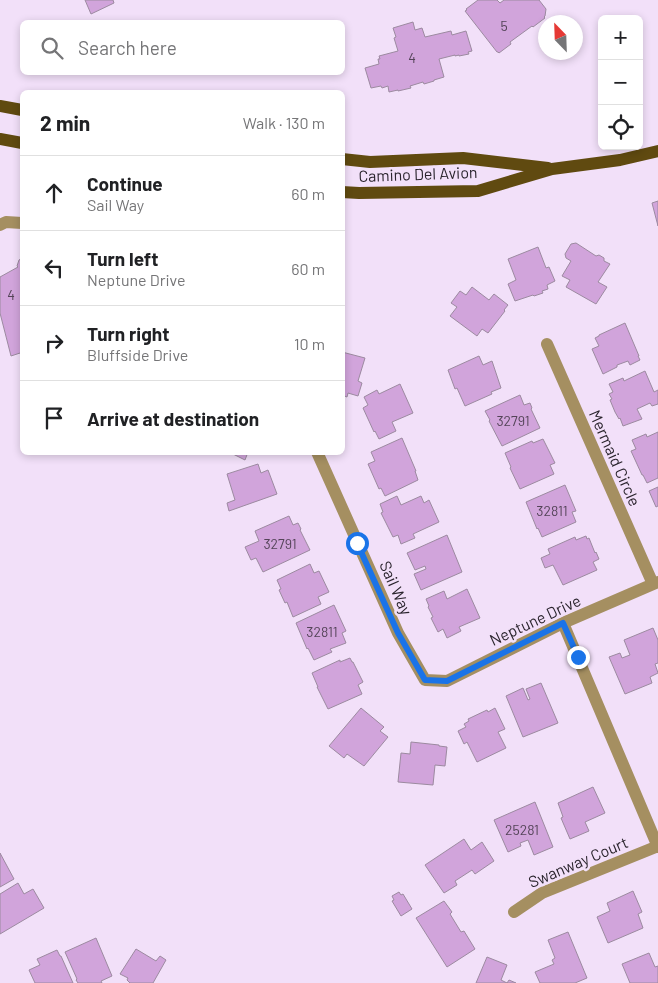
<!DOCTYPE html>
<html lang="en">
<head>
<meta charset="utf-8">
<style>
	:root { --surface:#fff; --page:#f2f2f2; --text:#202124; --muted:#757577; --line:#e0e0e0 }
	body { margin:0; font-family:Barlow,sans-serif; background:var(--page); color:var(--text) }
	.controls { position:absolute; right:15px; top:15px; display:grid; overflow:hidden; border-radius:8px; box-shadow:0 2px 8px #0003 }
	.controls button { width:45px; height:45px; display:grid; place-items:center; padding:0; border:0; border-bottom:1px solid var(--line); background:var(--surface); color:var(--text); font:25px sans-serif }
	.compass { position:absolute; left:538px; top:15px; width:45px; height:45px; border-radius:50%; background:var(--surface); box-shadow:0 2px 8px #0003; rotate:337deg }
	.stop { position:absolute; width:15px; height:15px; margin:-11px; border:4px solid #1a73e8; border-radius:50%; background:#fff }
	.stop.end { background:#1a73e8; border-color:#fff; box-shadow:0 1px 5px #0008 }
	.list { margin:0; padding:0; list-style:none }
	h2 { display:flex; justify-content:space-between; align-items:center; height:65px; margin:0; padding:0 20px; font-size:21px }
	h2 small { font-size:16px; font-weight:400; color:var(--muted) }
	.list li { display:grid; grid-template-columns:32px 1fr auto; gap:15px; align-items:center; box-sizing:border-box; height:75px; padding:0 20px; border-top:1px solid var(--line) }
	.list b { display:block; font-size:19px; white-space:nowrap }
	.list p { margin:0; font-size:16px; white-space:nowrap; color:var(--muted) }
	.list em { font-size:16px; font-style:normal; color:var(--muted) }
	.icon { flex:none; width:28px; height:28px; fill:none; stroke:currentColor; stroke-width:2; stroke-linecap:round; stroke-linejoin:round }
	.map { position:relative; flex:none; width:658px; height:983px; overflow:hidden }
	.search { position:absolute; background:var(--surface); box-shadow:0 2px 8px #0003; left:20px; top:20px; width:325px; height:55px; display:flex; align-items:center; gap:12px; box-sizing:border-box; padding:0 18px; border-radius:8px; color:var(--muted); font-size:19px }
	.panel { position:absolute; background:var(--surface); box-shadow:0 2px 8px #0003; left:20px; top:90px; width:325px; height:365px; border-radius:8px }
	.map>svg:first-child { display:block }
	.building { fill:#d1a4db; stroke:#9c8aa0 }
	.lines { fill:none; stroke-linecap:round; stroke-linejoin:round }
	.minor { stroke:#a58f61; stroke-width:12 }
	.major { stroke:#604a10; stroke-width:12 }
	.route { stroke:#1a73e8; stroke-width:6 }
	.labels { text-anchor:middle; stroke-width:5; stroke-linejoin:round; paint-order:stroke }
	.number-label { font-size:14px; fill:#544458 }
	.street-label { font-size:16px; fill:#2a242d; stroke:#f2e0f9 }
</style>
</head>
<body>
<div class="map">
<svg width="658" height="983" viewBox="0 0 658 983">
	<rect width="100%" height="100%" fill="#f2e0f9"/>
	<!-- building -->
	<path class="building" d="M 85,0 L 113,0 L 114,3 L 91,14 Z
		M 478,0 L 497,0 L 500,3 L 504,0 L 539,0 L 546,9 L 545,16 L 544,17 L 545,18 L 533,27 L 532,26 L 510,42 L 511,44 L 499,53 L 498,52 L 497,52 L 465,11 L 467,10 L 466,9 Z
		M 413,22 L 415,30 L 422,28 L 425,37 L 451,31 L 452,35 L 466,31 L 472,51 L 468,52 L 469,54 L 459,56 L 459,55 L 455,56 L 455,55 L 439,59 L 444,77 L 434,80 L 434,81 L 424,84 L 423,82 L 410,86 L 411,88 L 398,91 L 398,90 L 389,92 L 388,86 L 382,88 L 381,86 L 371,88 L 365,68 L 379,64 L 378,59 L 380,59 L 379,56 L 398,51 L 394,38 L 396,37 L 393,28 Z
		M 658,201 L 658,226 L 652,203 Z
		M 576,243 L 596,256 L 599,255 L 604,258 L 604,261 L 610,264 L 598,282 L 607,287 L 596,304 L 566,287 L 570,280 L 562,276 L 571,261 L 566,258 L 565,254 L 571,244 Z
		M 538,247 L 546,268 L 549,267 L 555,281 L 547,285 L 548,289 L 542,291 L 543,293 L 534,296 L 533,295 L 515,301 L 508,284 L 516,280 L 508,259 Z
		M 22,258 L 22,357 L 20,353 L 11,356 L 0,313 L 0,277 L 18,267 L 17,266 L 19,260 Z
		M 472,287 L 489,300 L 494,294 L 508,305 L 504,310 L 505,311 L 488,333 L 482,329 L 477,336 L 450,316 L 457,307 L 451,303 L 460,291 L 466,295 Z
		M 625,323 L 639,356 L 638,356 L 640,360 L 630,365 L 628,361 L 617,365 L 617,367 L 603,374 L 592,349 L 599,346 L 595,338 L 599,336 L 599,335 Z
		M 342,352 L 365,358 L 358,381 L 362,383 L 358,396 L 348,393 L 347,397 L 342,395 Z
		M 479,356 L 483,365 L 492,361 L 501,388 L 491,392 L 492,394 L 465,406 L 457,388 L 455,389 L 448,370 Z
		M 645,371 L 654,392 L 658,390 L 658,404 L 652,406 L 650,403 L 637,409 L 642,419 L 623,426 L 620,418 L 619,419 L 615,412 L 610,400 L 612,399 L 609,394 L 613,392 L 609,384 L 623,378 L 624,381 Z
		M 400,384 L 413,413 L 392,422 L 396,431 L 379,439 L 375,431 L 374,432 L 363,408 L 368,405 L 364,397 L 377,390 L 379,394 Z
		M 520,395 L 524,405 L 530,403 L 532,408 L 531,409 L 540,428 L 502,446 L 489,421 L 490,420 L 485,411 Z
		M 658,432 L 658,478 L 647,483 L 643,475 L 642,475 L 631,451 L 636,449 L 632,440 L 646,434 L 647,437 Z
		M 402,438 L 416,471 L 415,471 L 418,480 L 385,496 L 381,488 L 379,489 L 368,464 L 375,461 L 371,452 Z
		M 543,439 L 555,463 L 550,465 L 554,474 L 520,489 L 510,468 L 511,467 L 505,453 L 532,441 L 533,443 Z
		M 231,452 L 248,452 L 245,460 L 231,453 Z
		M 258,464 L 261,473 L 268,470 L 277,494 L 229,511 L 227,503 L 235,500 L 227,474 Z
		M 565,485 L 576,511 L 572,512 L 576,522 L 542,537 L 538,528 L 537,529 L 526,502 Z
		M 658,487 L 658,506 L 656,507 L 649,491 Z
		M 397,496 L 401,505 L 421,496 L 424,503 L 429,500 L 439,522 L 413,534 L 415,538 L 401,544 L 398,535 L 393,537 L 381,513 L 383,512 L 380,504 Z
		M 289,516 L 293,525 L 298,523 L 301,529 L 300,530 L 310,550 L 263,572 L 256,558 L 251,560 L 245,547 L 259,541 L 255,531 Z
		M 447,535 L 462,572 L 421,590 L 414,574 L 426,569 L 425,566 L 415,570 L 407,553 Z
		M 586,536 L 587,539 L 589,538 L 595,553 L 596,552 L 599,559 L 593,562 L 597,570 L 563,585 L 553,565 L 545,568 L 541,558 L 550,554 L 548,549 L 575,537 L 576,540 Z
		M 310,564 L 314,573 L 319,571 L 329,592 L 318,597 L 321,604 L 293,617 L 287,602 L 285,603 L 279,590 L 281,589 L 277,580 Z
		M 467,589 L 480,618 L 459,627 L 461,631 L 447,638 L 443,629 L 438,632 L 431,618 L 433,617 L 428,607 L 429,606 L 426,599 L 444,591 L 447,599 Z
		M 334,605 L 346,631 L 342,633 L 346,643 L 330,649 L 332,652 L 314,660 L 308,648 L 307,649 L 296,623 Z
		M 653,628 L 658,640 L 658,663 L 655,664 L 658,673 L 650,677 L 652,683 L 625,694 L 609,657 L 620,653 L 622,658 L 630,655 L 624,640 Z
		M 350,658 L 352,662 L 353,662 L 363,682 L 358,685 L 362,694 L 328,709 L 317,687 L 318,687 L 312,673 L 340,660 L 340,662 Z
		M 541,683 L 558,723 L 523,737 L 506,696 L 523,688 L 528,700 L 530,699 L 526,689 Z
		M 361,708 L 384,727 L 380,731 L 388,737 L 364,766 L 347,754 L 344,758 L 329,746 Z
		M 495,708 L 505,729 L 498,732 L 506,748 L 477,762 L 467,742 L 464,744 L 458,731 L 466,727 L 464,724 L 469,721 L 468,719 L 487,710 L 488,712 Z
		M 411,742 L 439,745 L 439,746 L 447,747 L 445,766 L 435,765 L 433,785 L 398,782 L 401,753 L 410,754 Z
		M 593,787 L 605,813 L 585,822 L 589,831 L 570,839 L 561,818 L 563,817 L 562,814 L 558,803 Z
		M 535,802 L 553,847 L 534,855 L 528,840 L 520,843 L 521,846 L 508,852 L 494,820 Z
		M 464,839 L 471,850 L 482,842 L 494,861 L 475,874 L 472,870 L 455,881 L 457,885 L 444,893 L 425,865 Z
		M 0,853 L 14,879 L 0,887 Z
		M 18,883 L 24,894 L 33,889 L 44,908 L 0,934 L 0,894 Z
		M 633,891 L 642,912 L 638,914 L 643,928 L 608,943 L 597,917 L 610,911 L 607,903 Z
		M 399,892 L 401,895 L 403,894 L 412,909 L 401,916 L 392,901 L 394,900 L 392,896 Z
		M 444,901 L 452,912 L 450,914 L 461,932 L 464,931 L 475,949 L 447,967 L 416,918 Z
		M 568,932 L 587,978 L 575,983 L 540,983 L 535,972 L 554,964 L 552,960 L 555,958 L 548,940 Z
		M 96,938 L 112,976 L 101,981 L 102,983 L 78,983 L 76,980 L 77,979 L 65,952 Z
		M 136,949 L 156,961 L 160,956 L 166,960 L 153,983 L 130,983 L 127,980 L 128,978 L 120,974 Z
		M 57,950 L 60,956 L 61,956 L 73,983 L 35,983 L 29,970 L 40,965 L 37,959 Z
		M 649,953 L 655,967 L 658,966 L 658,983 L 630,983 L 622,964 Z
		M 487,957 L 507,965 L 501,980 L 507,983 L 509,980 L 516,983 L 476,983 Z"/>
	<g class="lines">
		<!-- minor -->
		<path class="minor" d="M 0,225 L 6,222 L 22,223
			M 547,344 L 653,584
			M 317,452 L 398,633 L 425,680 L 447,681 L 563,623 L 658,582
			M 563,623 L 658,847
			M 514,912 L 542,893 L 658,846"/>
		<!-- major -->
		<path class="major" d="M 0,106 L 22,110
			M 0,139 L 22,143
			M 342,159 L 370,162 L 463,158 L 548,168
			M 342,192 L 359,193 L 478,191 L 552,169 L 620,160 L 658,151"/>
	</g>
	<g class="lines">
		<!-- route -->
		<path class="route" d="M 357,543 L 398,633 L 425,680 L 447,681 L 563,623 L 578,657"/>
	</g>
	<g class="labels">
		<!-- number labels -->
		<g class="number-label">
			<text x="504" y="31">5</text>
			<text x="412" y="63">4</text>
			<text x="11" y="300">4</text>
			<text x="513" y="426">32791</text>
			<text x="552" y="516">32811</text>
			<text x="280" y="549">32791</text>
			<text x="322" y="637">32811</text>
			<text x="522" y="835">25281</text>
		</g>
		<!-- street labels -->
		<g class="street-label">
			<text transform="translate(418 174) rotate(-2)" y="6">Camino Del Avion</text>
			<text transform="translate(615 458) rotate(66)" y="6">Mermaid Circle</text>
			<text transform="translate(396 588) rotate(66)" y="6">Sail Way</text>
			<text transform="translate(535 620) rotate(-25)" y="6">Neptune Drive</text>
			<text transform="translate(578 862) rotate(-23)" y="6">Swanway Court</text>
		</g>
	</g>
</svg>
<div class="controls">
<button>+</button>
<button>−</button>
<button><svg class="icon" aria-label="locate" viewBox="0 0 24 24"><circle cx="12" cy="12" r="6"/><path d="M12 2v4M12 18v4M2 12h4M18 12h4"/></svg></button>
</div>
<svg class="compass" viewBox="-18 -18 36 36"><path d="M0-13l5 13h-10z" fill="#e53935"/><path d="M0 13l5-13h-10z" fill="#757577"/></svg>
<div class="stop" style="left:357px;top:543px"></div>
<div class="stop end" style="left:578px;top:657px"></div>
<div class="search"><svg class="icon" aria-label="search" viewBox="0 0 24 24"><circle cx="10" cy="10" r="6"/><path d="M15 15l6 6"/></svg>Search here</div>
<section class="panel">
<h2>2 min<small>Walk · 130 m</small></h2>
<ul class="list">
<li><svg class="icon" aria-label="ahead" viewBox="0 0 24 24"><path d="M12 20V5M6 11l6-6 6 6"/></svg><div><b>Continue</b><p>Sail Way</p></div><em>60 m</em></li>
<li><svg class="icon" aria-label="left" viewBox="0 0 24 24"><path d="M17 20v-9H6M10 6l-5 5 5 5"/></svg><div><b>Turn left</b><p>Neptune Drive</p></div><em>60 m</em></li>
<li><svg class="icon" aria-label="right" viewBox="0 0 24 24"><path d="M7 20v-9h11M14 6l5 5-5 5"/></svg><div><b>Turn right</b><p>Bluffside Drive</p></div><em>10 m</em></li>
<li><svg class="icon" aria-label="arrive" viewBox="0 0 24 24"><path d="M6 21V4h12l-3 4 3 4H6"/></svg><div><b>Arrive at destination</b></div></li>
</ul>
</section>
</div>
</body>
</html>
